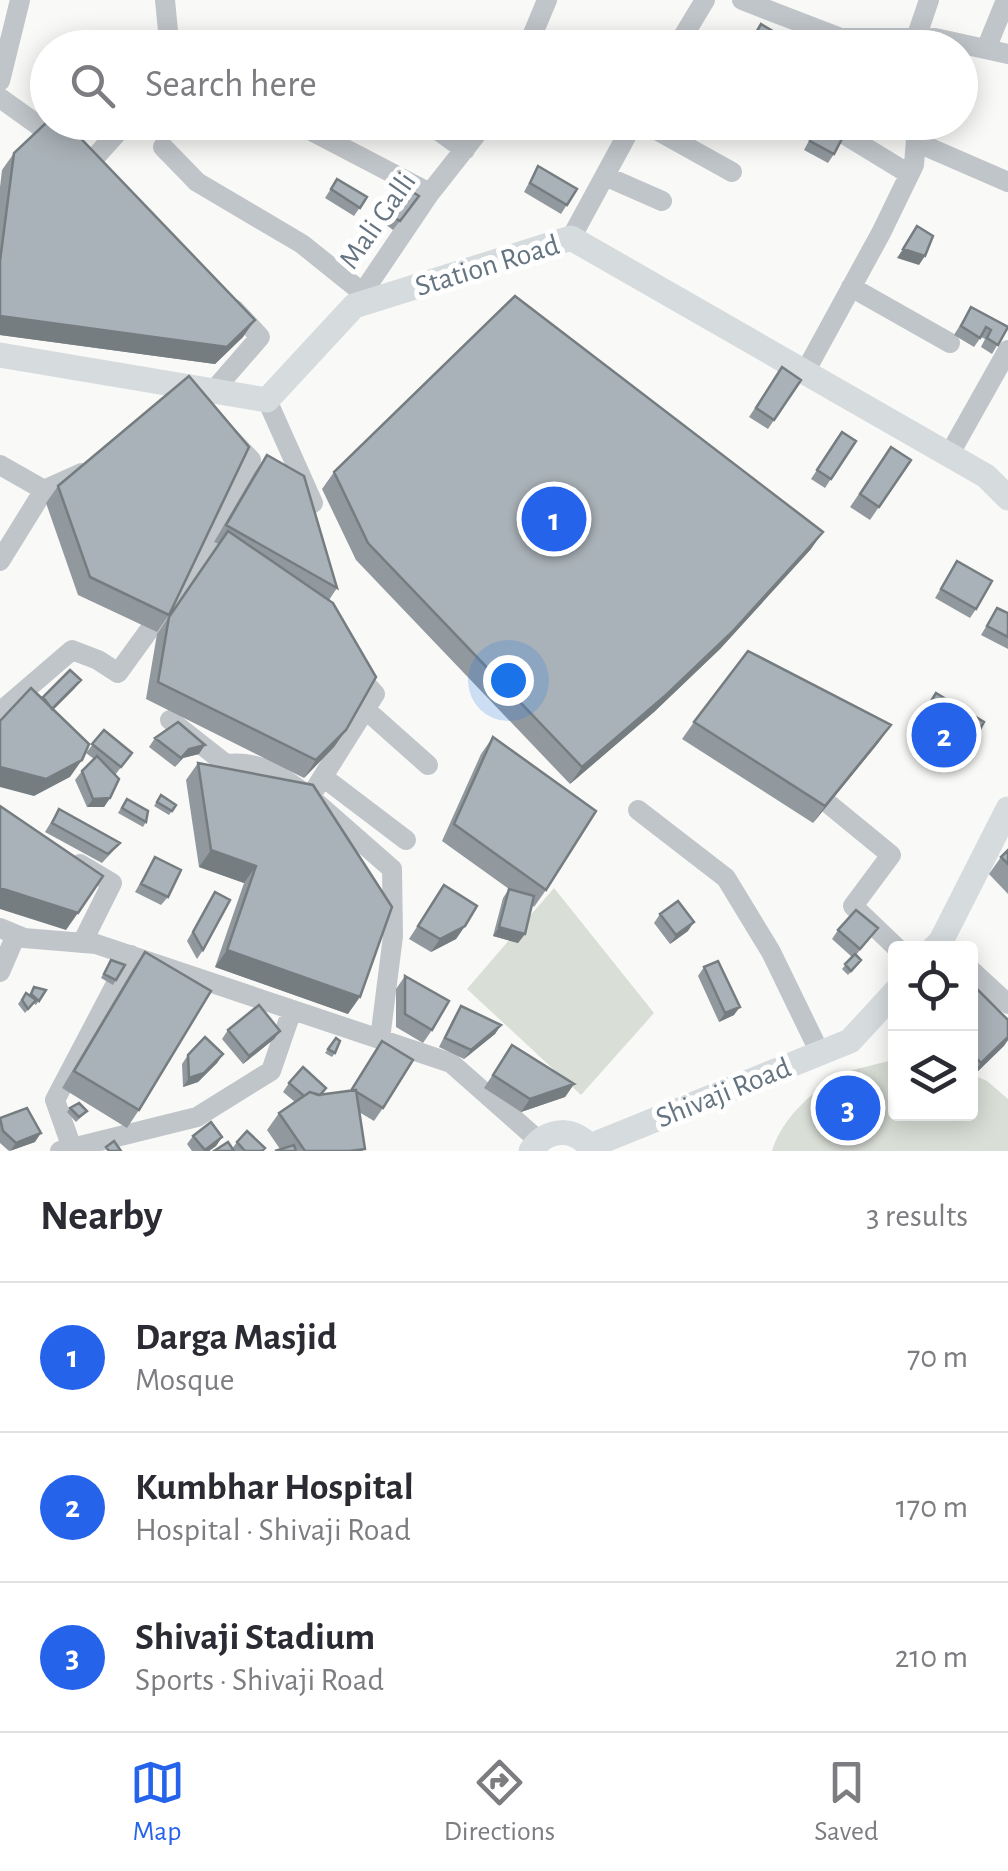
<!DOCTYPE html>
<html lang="en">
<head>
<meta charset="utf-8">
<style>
	:root { --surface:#fff; --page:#f2f2f3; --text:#2b2b33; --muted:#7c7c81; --line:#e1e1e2; --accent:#2563eb }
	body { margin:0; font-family:"Alegreya Sans",sans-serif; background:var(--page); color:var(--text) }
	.controls { position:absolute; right:30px; bottom:30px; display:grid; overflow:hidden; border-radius:10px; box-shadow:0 5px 25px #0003 }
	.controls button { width:90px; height:90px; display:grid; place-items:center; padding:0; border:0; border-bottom:2px solid var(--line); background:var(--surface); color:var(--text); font:50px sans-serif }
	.you { position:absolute; left:508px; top:680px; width:35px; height:35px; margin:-25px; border:8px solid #fff; border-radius:50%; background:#1a73e8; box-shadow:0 0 0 15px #1a73e833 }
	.badge { display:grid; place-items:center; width:65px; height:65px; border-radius:50%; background:var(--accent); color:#fff; font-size:32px; font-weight:700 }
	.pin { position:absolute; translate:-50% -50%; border:5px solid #fff; box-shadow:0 2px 10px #0006 }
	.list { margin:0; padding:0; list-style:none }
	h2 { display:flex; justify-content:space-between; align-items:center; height:130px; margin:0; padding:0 40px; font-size:42px }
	h2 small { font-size:32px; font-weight:400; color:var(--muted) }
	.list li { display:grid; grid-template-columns:65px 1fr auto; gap:30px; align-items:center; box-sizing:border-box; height:150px; padding:0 40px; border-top:2px solid var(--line) }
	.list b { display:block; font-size:38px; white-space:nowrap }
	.list p { margin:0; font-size:32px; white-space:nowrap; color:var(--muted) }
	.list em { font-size:32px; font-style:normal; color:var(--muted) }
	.icon { flex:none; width:55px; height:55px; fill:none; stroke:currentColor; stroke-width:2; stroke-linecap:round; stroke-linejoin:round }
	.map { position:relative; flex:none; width:1008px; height:1151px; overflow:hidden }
	.search { position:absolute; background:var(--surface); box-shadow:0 5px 25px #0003; left:30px; right:30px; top:30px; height:110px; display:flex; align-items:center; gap:25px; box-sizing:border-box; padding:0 35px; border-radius:55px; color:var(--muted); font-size:38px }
	.sheet { height:580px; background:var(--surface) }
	nav { display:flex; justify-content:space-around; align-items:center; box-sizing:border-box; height:140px; border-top:2px solid var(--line); background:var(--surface); font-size:28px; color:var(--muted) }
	nav a { display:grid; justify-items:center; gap:5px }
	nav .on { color:var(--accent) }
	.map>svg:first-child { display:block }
	.green { fill:#d9ded6 }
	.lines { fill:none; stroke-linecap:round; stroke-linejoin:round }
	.minor { stroke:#c0c5c9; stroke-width:20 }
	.major { stroke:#d6dbde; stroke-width:25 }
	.wall { fill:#91999e }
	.shaded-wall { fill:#767d81 }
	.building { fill:#a9b2b8; stroke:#767d81; stroke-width:2.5 }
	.labels { text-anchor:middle; stroke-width:10; stroke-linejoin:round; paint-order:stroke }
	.street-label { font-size:30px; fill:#657481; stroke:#fff }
</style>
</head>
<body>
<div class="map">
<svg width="1008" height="1151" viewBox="0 0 1008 1151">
	<rect width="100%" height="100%" fill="#f9f9f7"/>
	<!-- green -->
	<path class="green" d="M 554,888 L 654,1013 L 581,1095 L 467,989 Z
		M 893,1060 L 896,1114 L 970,1114 L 971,1074 L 987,1081 L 1008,1099 L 1008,1151 L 772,1151 C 781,1119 817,1085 847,1072 C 862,1067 878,1064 893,1060 Z"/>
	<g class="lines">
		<!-- minor -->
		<path class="minor" d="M 742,0 L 841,38 L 935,38 L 1008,54
			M 916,38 L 929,0
			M 162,48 L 168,31 L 165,0
			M 527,48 L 547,0
			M 676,48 L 705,0
			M 986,49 L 1006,0
			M 0,81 L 20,0
			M 0,98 L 63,143
			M 294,122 L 430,193
			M 426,122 L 465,150
			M 642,122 L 732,172
			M 824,122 L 909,174
			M 916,142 L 1008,182
			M 163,147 L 197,182 L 302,244 L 363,293
			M 88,165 L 127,122
			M 605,176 L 662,201
			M 571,238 L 634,122
			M 851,287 L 950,343
			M 355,304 L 430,193 L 486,122
			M 805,372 L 881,233 L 914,165 L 917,127 L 913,122
			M 214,390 L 260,337 L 234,309
			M 267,400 L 313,503
			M 949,455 L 1008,350
			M 0,465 L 44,490
			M 0,561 L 44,490 L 82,473
			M 351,668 L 375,694 L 310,797 L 392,869 L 393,936 L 380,1039
			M 365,709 L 428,765
			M 0,712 L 72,650 L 98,660 L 118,673 L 213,542 L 251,460 L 228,436
			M 170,720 L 226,764 C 260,760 282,776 308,796
			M 323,777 L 406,840
			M 830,805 L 891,855 L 853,906 L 897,948
			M 638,810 L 726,878 L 771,952 L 820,1053
			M 80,864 L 112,883 L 82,943
			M 0,928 L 24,938 L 96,944 L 451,1063 L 538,1140
			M 970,969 L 1008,1004
			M 0,972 L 16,935
			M 72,1148 L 55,1100 L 131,955
			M 60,1151 L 197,1117 L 271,1071 L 292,1010"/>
		<!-- major -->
		<path class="major" d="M 0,355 L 267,400 L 354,306 L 571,238 L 986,476 L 1008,498
			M 934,948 L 941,941 L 1008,809
			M 590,1146 L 850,1041 L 896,991
			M 531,1151 C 547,1127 576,1126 593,1151"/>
	</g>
	<!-- wall -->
	<path class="wall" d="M 819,122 L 834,154 L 828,163 L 804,150 Z
		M 14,153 L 243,337 L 215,364 L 0,335 L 0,187 L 2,170 Z
		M 538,166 L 577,189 L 561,214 L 524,192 Z
		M 337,179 L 367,197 L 354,216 L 325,198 Z
		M 405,187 L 419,196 L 393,230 L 381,221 Z
		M 971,307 L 1008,327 L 992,354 L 981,347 L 985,339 L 981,337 L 974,347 L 954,335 Z
		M 782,367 L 801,380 L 768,429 L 749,417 Z
		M 842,432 L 856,441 L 825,488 L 811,479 Z
		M 891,447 L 911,460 L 870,520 L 850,507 Z
		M 267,455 L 337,588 L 329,600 L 346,730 L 334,747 L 304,778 L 146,699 L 157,634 L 219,544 L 214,542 L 255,472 Z
		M 334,472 L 811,549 L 720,649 L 654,712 L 570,784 L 356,560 L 322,489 Z
		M 58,486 L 169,615 L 157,632 L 78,595 L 46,503 Z
		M 957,561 L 976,609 L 970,618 L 935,598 Z
		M 997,608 L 1008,613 L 1008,649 L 981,635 Z
		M 936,693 L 969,749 L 960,762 L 911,732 Z
		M 694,722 L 879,742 L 813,823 L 682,739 Z
		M 104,730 L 132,753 L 115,775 L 110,798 L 104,807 L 87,807 L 75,780 L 82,771 L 94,759 L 86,753 Z
		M 493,737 L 546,890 L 534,907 L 532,905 L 525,934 L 518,943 L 493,936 L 503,898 L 509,889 L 442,841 L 481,754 Z
		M 155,738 L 199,754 L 183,758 L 175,767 L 149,747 Z
		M 198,763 L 348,1014 L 215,967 L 244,883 L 199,867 L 186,780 Z
		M 161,795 L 176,805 L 169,815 L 154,806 Z
		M 124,803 L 146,822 L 143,827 L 118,813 Z
		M 59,809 L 113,851 L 102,863 L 45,832 Z
		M 1008,850 L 1008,894 L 989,874 L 1001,857 Z
		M 155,857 L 168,897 L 161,905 L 135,892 Z
		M 444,885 L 465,926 L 456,939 L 431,952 L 409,939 Z
		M 215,892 L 203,950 L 197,959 L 187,941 Z
		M 660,914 L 688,931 L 670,944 L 654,923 Z
		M 878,928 L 856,955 L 858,964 L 848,975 L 842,969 L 852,957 L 832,939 L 838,930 Z
		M 145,952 L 139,1110 L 127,1128 L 62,1088 L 133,969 Z
		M 111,960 L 125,965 L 113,985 L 101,978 Z
		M 704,967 L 734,1015 L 719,1022 L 698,976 Z
		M 405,976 L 432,1030 L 423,1043 L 396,1027 L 396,989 Z
		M 970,982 L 1008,1020 L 1008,1040 L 970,1079 Z
		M 34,987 L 46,990 L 36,1005 L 33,1003 L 25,1013 L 18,1004 L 26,993 L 29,995 Z
		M 461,1006 L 501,1025 L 495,1034 L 464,1059 L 439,1047 L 455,1015 Z
		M 228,1030 L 280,1031 L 274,1039 L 243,1064 L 222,1039 Z
		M 336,1038 L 335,1053 L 332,1057 L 325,1053 Z
		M 382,1041 L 383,1108 L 374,1121 L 359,1112 L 363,1151 L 275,1151 L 280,1149 L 267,1130 L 279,1113 L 295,1102 L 283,1092 L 289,1083 L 326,1088 L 321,1095 L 350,1091 Z
		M 512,1045 L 574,1084 L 565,1097 L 521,1112 L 484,1088 Z
		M 223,1054 L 217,1063 L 198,1082 L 183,1087 L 182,1064 L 188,1055 Z
		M 70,1108 L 87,1111 L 76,1122 L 67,1112 Z
		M 0,1118 L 35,1142 L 9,1151 L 0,1143 Z
		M 193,1136 L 222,1137 L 216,1146 L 209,1151 L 192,1151 L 187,1144 Z
		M 237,1142 L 263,1151 L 214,1151 L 232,1149 Z"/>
	<!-- shaded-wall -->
	<path class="shaded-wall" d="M 903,249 L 925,256 L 919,265 L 897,258 Z
		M 0,316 L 255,320 L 243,337 L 215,364 L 0,335 Z
		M 823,532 L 811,549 L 720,649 L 654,712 L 570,784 L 582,767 Z
		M 81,680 L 74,689 L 43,720 L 49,712 Z
		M 891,725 L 879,742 L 813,823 L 825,806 Z
		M 346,730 L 334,747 L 304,778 L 316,760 Z
		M 205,745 L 199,754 L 183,758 L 175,767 L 189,749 Z
		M 82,760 L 70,777 L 34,796 L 0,787 L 0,767 Z
		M 110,798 L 104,807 L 87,807 L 93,799 Z
		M 211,850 L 256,866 L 244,883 L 199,867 Z
		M 0,888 L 78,913 L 66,930 L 0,909 Z
		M 694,922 L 688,931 L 670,944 L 676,935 Z
		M 465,926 L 456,939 L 431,952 L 440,939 Z
		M 499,927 L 525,934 L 518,943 L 493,936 Z
		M 227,950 L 360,997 L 348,1014 L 215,967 Z
		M 740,1007 L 734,1015 L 719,1022 L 725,1013 Z
		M 501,1025 L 495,1034 L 464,1059 L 471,1050 Z
		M 280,1031 L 274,1039 L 243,1064 L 249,1056 Z
		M 1008,1037 L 1008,1040 L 1004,1046 L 970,1079 L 981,1063 Z
		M 223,1054 L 217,1063 L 198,1082 L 183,1087 L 189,1078 Z
		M 574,1084 L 565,1097 L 521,1112 L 530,1099 Z
		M 41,1133 L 35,1142 L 10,1151 L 16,1143 Z
		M 222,1137 L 216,1146 L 209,1151 L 204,1151 Z"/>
	<!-- building -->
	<path class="building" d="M 761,24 L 781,36 L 774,48 L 747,48 Z
		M 48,121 L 65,122 L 255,320 L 227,347 L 0,316 L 0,261 L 14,153 Z
		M 820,122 L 831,122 L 846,131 L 834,154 L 810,141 Z
		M 538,166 L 577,189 L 567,205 L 530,183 Z
		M 337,179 L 367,197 L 360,208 L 331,189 Z
		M 405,187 L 419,196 L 400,221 L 387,213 Z
		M 917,226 L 933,236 L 925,256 L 903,249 Z
		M 515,296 L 823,532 L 732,632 L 666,695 L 582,767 L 368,543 L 334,472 Z
		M 971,307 L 1008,327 L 998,345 L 987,338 L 991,330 L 986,327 L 980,338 L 961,326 Z
		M 782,367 L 801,380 L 774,420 L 756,408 Z
		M 189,376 L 249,447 L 169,615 L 90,577 L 58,486 Z
		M 842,432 L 856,441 L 831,479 L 817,470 Z
		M 891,447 L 911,460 L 879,507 L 860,494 Z
		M 267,455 L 304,476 L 337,588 L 226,525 Z
		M 228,531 L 333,603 L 376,677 L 346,730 L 316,760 L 158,682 L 169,617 Z
		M 957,561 L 992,581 L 976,609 L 941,589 Z
		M 997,608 L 1008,613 L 1008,637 L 987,626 Z
		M 748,651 L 891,725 L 825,806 L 694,722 Z
		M 70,670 L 81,680 L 52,709 L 43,697 Z
		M 31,688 L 89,744 L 82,760 L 46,779 L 0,767 L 0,721 Z
		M 936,693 L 984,722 L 969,749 L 920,719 Z
		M 178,722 L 205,745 L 189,749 L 181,758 L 155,738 Z
		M 104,730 L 132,753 L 121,767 L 92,744 Z
		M 493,737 L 596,811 L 546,890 L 454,824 Z
		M 97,756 L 119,779 L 110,798 L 93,799 L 82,771 Z
		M 198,763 L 313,785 L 392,907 L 360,997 L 227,950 L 256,866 L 211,850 Z
		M 161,795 L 176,805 L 172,811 L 157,802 Z
		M 127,799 L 148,811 L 146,822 L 122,808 Z
		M 0,806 L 103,876 L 78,913 L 0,888 Z
		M 59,809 L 120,843 L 108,854 L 52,823 Z
		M 1008,850 L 1008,864 L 1001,857 Z
		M 155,857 L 181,870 L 168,897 L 141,884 Z
		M 444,885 L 477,906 L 465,926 L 440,939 L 418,926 Z
		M 509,889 L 534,896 L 525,934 L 499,927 Z
		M 215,892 L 230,900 L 203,950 L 193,932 Z
		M 678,901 L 694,922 L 676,935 L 660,914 Z
		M 856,910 L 878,928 L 860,949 L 838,930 Z
		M 145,952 L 211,991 L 139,1110 L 74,1071 Z
		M 855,954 L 861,960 L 851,971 L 845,964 Z
		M 111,960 L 125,965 L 116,980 L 104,974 Z
		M 718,961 L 740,1007 L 725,1013 L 704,967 Z
		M 405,976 L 449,1001 L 432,1030 L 405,1014 Z
		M 970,982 L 1008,1020 L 1008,1037 L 981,1063 L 970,1052 Z
		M 34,987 L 46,990 L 39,1001 L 31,994 Z
		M 26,993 L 36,1000 L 28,1009 L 22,1000 Z
		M 259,1005 L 280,1031 L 249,1056 L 228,1030 Z
		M 461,1006 L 501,1025 L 471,1050 L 445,1038 Z
		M 205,1037 L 223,1054 L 204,1073 L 189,1078 L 188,1055 Z
		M 336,1038 L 340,1041 L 335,1053 L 328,1049 Z
		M 382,1041 L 413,1060 L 383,1108 L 352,1089 Z
		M 512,1045 L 574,1084 L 530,1099 L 493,1075 Z
		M 303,1067 L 326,1088 L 320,1095 L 310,1092 L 304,1096 L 289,1083 Z
		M 356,1090 L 365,1149 L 350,1151 L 305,1151 L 279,1113 L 310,1092 L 318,1095 Z
		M 79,1103 L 87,1111 L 79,1117 L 70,1108 Z
		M 27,1108 L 41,1133 L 16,1143 L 3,1131 L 0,1118 Z
		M 211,1122 L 222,1137 L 205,1150 L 193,1136 Z
		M 247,1131 L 265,1148 L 262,1151 L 245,1151 L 237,1142 Z
		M 114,1141 L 121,1151 L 109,1151 L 106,1147 Z
		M 228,1142 L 234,1151 L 214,1151 Z
		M 294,1145 L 296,1151 L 275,1151 Z"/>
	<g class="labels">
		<!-- street labels -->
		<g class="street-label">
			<text transform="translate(377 220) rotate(-55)" y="10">Mali Galli</text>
			<text transform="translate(487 265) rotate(-17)" y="10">Station Road</text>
			<text transform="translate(723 1092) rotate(-22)" y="10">Shivaji Road</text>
		</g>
	</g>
</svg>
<div class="controls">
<button><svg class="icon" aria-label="locate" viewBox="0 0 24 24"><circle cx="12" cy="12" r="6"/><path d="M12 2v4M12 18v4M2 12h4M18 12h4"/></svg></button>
<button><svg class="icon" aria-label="layers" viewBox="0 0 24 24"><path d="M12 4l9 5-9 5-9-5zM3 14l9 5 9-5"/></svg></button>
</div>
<div class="you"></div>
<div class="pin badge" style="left:554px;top:519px">1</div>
<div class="pin badge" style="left:944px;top:735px">2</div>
<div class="pin badge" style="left:848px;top:1108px">3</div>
<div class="search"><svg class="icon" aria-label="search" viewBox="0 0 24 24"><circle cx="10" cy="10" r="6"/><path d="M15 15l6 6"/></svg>Search here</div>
</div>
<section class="sheet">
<h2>Nearby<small>3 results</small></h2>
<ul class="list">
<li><span class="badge">1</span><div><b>Darga Masjid</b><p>Mosque</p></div><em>70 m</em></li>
<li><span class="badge">2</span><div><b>Kumbhar Hospital</b><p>Hospital · Shivaji Road</p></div><em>170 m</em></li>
<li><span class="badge">3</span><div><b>Shivaji Stadium</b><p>Sports · Shivaji Road</p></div><em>210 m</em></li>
</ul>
</section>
<nav>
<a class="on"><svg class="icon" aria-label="map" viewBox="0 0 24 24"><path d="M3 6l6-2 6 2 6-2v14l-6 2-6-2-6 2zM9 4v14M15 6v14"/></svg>Map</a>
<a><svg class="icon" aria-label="directions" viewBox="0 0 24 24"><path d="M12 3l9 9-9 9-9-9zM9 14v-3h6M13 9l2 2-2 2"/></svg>Directions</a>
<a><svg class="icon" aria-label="saved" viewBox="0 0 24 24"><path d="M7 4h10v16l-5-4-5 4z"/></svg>Saved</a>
</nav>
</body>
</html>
